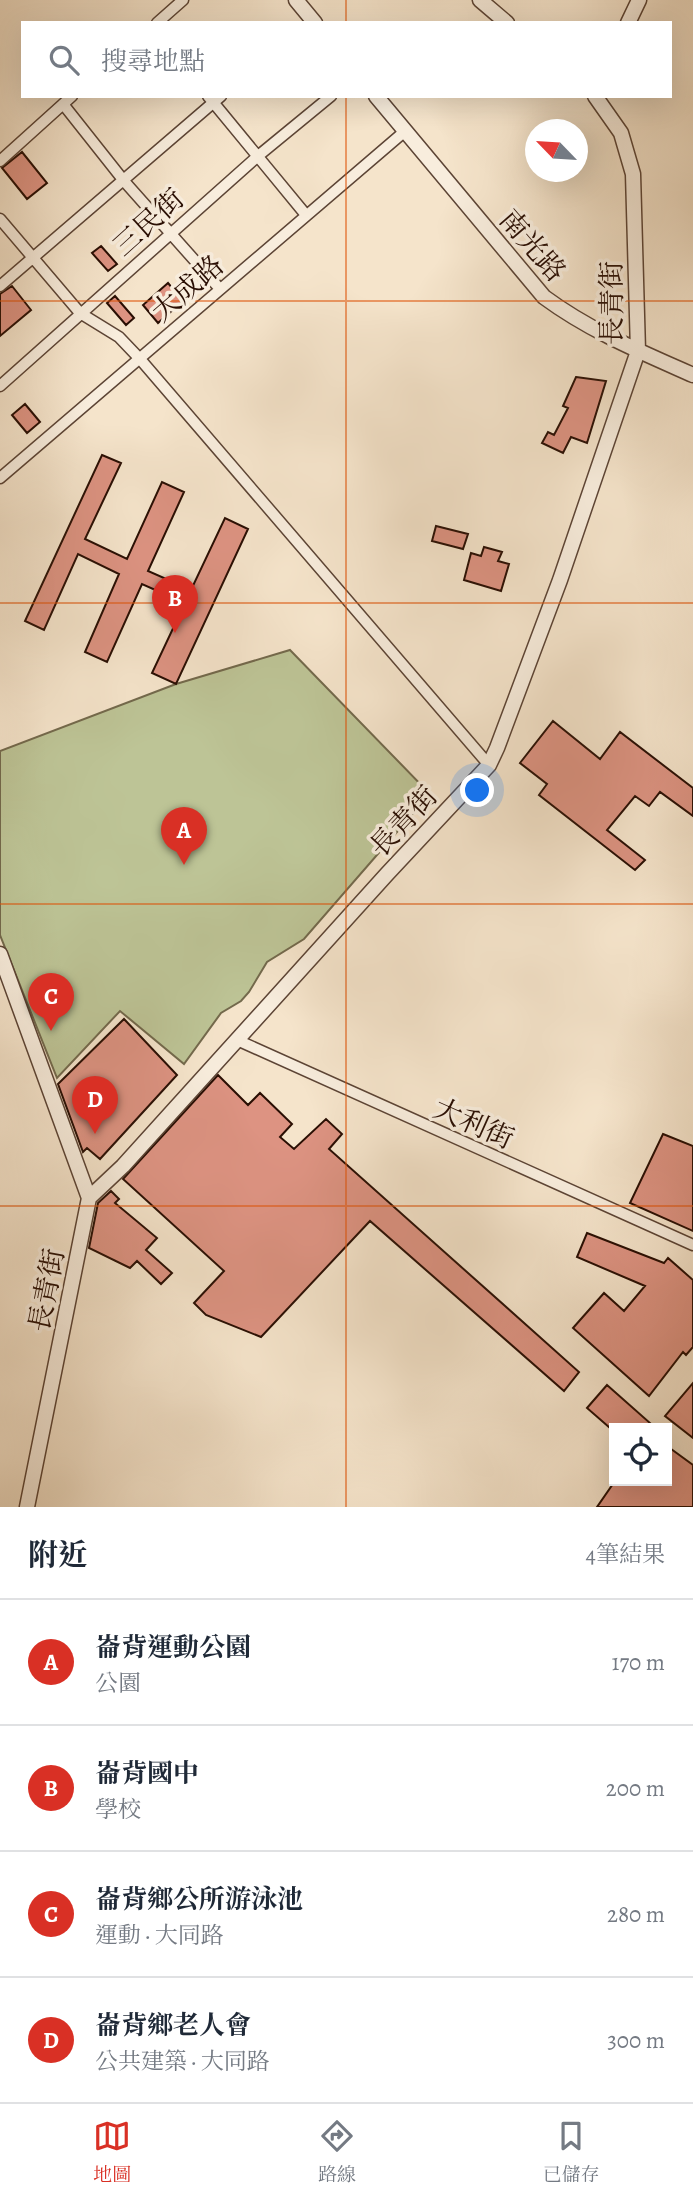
<!DOCTYPE html>
<html lang="zh-TW">
<head>
<meta charset="utf-8">
<style>
	:root { --surface:#fff; --page:#f2f2f3; --text:#1f2937; --muted:#747a83; --line:#e0e1e3; --accent:#d93025 }
	body { margin:0; font-family:Alegreya,"Noto Serif TC",serif; background:var(--page); color:var(--text) }
	.controls { position:absolute; right:21px; bottom:21px; display:grid; overflow:hidden; border-radius:0px; box-shadow:0 7px 28px #0002 }
	.controls button { width:63px; height:63px; display:grid; place-items:center; padding:0; border:0; border-bottom:2px solid var(--line); background:var(--surface); color:var(--text); font:35px sans-serif }
	.compass { position:absolute; left:525px; top:119px; width:63px; height:63px; border-radius:50%; background:var(--surface); box-shadow:0 7px 28px #0002; rotate:295deg }
	.you { position:absolute; left:478px; top:791px; width:24px; height:24px; margin:-18px; border:5px solid #fff; border-radius:50%; background:#1a73e8; box-shadow:0 0 0 10px #1a73e833 }
	.badge { display:grid; place-items:center; width:46px; height:46px; border-radius:50%; background:var(--accent); color:#fff; font-size:23px; font-weight:700 }
	.pin { position:absolute; translate:-50% -58px; filter:drop-shadow(0 2px 4px #0008) }
	.pin::after { content:''; position:absolute; top:37px; width:24px; height:21px; background:inherit; clip-path:polygon(0 0,100% 0,50% 100%) }
	.list { margin:0; padding:0; list-style:none }
	h2 { display:flex; justify-content:space-between; align-items:center; height:91px; margin:0; padding:0 28px; font-size:30px }
	h2 small { font-size:23px; font-weight:400; color:var(--muted) }
	.list li { display:grid; grid-template-columns:46px 1fr auto; gap:21px; align-items:center; box-sizing:border-box; height:126px; padding:0 28px; border-top:2px solid var(--line) }
	.list b { display:block; font-size:26px; white-space:nowrap }
	.list p { margin:0; font-size:23px; white-space:nowrap; color:var(--muted) }
	.list em { font-size:23px; font-style:normal; color:var(--muted) }
	.icon { flex:none; width:38px; height:38px; fill:none; stroke:currentColor; stroke-width:2; stroke-linecap:round; stroke-linejoin:round }
	.map { position:relative; flex:none; width:693px; height:1507px; overflow:hidden }
	.search { position:absolute; background:var(--surface); box-shadow:0 7px 28px #0002; left:21px; right:21px; top:21px; height:77px; display:flex; align-items:center; gap:18px; box-sizing:border-box; padding:0 24px; border-radius:0px; color:var(--muted); font-size:26px }
	.sheet { height:595px; background:var(--surface) }
	nav { display:flex; justify-content:space-around; align-items:center; box-sizing:border-box; height:98px; border-top:2px solid var(--line); background:var(--surface); font-size:19px; color:var(--muted) }
	nav a { display:grid; justify-items:center; gap:4px }
	nav .on { color:var(--accent) }
	.map>svg:first-child { display:block }
	.green { fill:#bdc496; stroke:#73694c; stroke-width:2 }
	.building { fill:#dd9382; stroke:#290e03; stroke-width:2 }
	.lines { fill:none; stroke-linecap:round; stroke-linejoin:round }
	.minor-casing { stroke:#5c4435; stroke-width:13 }
	.tertiary-casing { stroke:#5c4435; stroke-width:17 }
	.minor { stroke:#f8eddd; stroke-width:10 }
	.tertiary { stroke:#f8eddd; stroke-width:14 }
	.grid { fill:none; stroke:#de550c; stroke-width:2; stroke-opacity:0.55 }
	.labels { text-anchor:middle; stroke-width:7; stroke-linejoin:round; paint-order:stroke }
	.street-label { font-size:28px; fill:#290e03; stroke:#f8eddd }
</style>
</head>
<body>
<div class="map">
<svg width="693" height="1507" viewBox="0 0 693 1507">
	<rect width="100%" height="100%" fill="#f5e4cb"/>
	<filter id="stains"><feTurbulence type="fractalNoise" baseFrequency=".00286" numOctaves="4"/><feColorMatrix values="0 0 0 0 .2 0 0 0 0 .09 0 0 0 0 .02 0 0 0 .5 -.17"/></filter>
	<radialGradient id="worn" r=".72"><stop offset=".6" stop-color="#630" stop-opacity="0"/><stop offset="1" stop-color="#630" stop-opacity=".3"/></radialGradient>
	<!-- green -->
	<path class="green" d="M 290,650 L 430,794 L 304,939 L 267,962 L 249,992 L 241,1001 L 221,1013 L 184,1064 L 120,1011 L 57,1078 L 0,935 L 0,751 L 176,684 Z"/>
	<!-- building -->
	<path class="building" d="M 22,152 L 47,183 L 27,199 L 2,168 Z
		M 101,246 L 117,264 L 108,271 L 92,253 Z
		M 168,283 L 183,301 L 158,323 L 143,305 Z
		M 12,286 L 31,310 L 0,336 L 0,294 Z
		M 115,296 L 134,318 L 126,325 L 107,303 Z
		M 576,377 L 606,381 L 587,443 L 571,437 L 563,453 L 542,443 L 548,432 L 554,435 L 568,408 L 563,406 Z
		M 25,404 L 40,422 L 27,433 L 12,415 Z
		M 102,455 L 121,463 L 85,539 L 127,559 L 162,482 L 184,492 L 148,571 L 191,590 L 225,518 L 248,529 L 176,684 L 152,673 L 185,603 L 142,584 L 107,662 L 85,652 L 119,574 L 78,554 L 44,630 L 25,621 Z
		M 436,526 L 468,534 L 463,549 L 432,541 Z
		M 484,547 L 502,552 L 498,561 L 509,564 L 501,591 L 464,580 L 471,553 L 481,556 Z
		M 553,721 L 600,759 L 620,732 L 693,788 L 693,816 L 660,792 L 649,806 L 635,796 L 607,830 L 645,860 L 635,870 L 539,795 L 547,784 L 520,763 Z
		M 124,1019 L 177,1075 L 100,1159 L 87,1148 L 83,1152 L 58,1084 Z
		M 218,1075 L 248,1105 L 260,1093 L 292,1124 L 280,1137 L 294,1149 L 326,1119 L 342,1134 L 329,1149 L 579,1372 L 564,1391 L 370,1221 L 261,1337 L 206,1315 L 194,1303 L 224,1271 L 123,1179 Z
		M 663,1134 L 693,1146 L 693,1231 L 630,1203 Z
		M 111,1191 L 119,1199 L 115,1203 L 157,1238 L 146,1250 L 172,1273 L 161,1284 L 137,1261 L 130,1268 L 89,1248 L 98,1203 Z
		M 587,1233 L 664,1263 L 668,1258 L 693,1280 L 693,1347 L 686,1355 L 683,1352 L 649,1396 L 573,1328 L 604,1293 L 624,1311 L 645,1286 L 577,1257 Z
		M 693,1383 L 693,1438 L 665,1416 Z
		M 607,1385 L 650,1423 L 646,1428 L 610,1428 L 587,1408 Z
		M 667,1446 L 693,1465 L 693,1507 L 597,1507 L 615,1481 L 667,1481 Z"/>
	<g class="lines">
		<!-- minor casing -->
		<g class="minor-casing">
			<path id="minor" d="M 157,23 L 183,0
				M 208,96 L 306,215
				M 63,104 L 124,181 L 220,289
				M 0,161 L 72,96
				M 0,219 L 80,313 L 119,337 L 140,359 L 489,765
				M 0,286 L 221,96
				M 0,386 L 258,156 L 331,96
				M 0,478 L 404,132
				M 237,1040 L 693,1245"/>
		</g>
		<!-- tertiary casing -->
		<g class="tertiary-casing">
			<path id="tertiary" d="M 296,0 L 315,23
				M 480,0 L 507,23
				M 628,23 L 639,0
				M 376,96 L 544,297 C 590,331 641,352 693,375
				M 0,954 L 89,1198
				M 27,1507 L 89,1198 L 123,1166 L 387,874 L 489,765 L 497,748 L 560,580 L 638,351 L 633,174 L 621,133 L 595,96"/>
		</g>
		<!-- minor -->
		<use href="#minor" class="minor"/>
		<!-- tertiary -->
		<use href="#tertiary" class="tertiary"/>
	</g>
	<!-- grid -->
	<path class="grid" d="M 346,0 L 346,23M 346,96 L 346,1507M 0,301 L 693,301M 0,603 L 693,603M 0,904 L 693,904M 0,1206 L 693,1206"/>
	<g class="labels">
		<!-- street labels -->
		<g class="street-label">
			<text transform="translate(148 222) rotate(-42)" y="10">三民街</text>
			<text transform="translate(533 245) rotate(49)" y="10">南光路</text>
			<text transform="translate(187 288) rotate(-41)" y="10">大成路</text>
			<text transform="translate(611 303) rotate(-90)" y="10">長青街</text>
			<text transform="translate(403 821) rotate(-47)" y="10">長青街</text>
			<text transform="translate(474 1123) rotate(24)" y="10">大利街</text>
			<text transform="translate(46 1290) rotate(-79)" y="10">長青街</text>
		</g>
	</g>
	<rect width="100%" height="100%" filter="url(#stains)"/>
	<rect width="100%" height="100%" fill="url(#worn)"/>
</svg>
<div class="controls">
<button><svg class="icon" aria-label="locate" viewBox="0 0 24 24"><circle cx="12" cy="12" r="6"/><path d="M12 2v4M12 18v4M2 12h4M18 12h4"/></svg></button>
</div>
<svg class="compass" viewBox="-18 -18 36 36"><path d="M0-13l5 13h-10z" fill="#e53935"/><path d="M0 13l5-13h-10z" fill="#747a83"/></svg>
<div class="you"></div>
<div class="pin badge" style="left:184px;top:865px">A</div>
<div class="pin badge" style="left:175px;top:633px">B</div>
<div class="pin badge" style="left:51px;top:1031px">C</div>
<div class="pin badge" style="left:95px;top:1134px">D</div>
<div class="search"><svg class="icon" aria-label="search" viewBox="0 0 24 24"><circle cx="10" cy="10" r="6"/><path d="M15 15l6 6"/></svg>搜尋地點</div>
</div>
<section class="sheet">
<h2>附近<small>4筆結果</small></h2>
<ul class="list">
<li><span class="badge">A</span><div><b>崙背運動公園</b><p>公園</p></div><em>170 m</em></li>
<li><span class="badge">B</span><div><b>崙背國中</b><p>學校</p></div><em>200 m</em></li>
<li><span class="badge">C</span><div><b>崙背鄉公所游泳池</b><p>運動 · 大同路</p></div><em>280 m</em></li>
<li><span class="badge">D</span><div><b>崙背鄉老人會</b><p>公共建築 · 大同路</p></div><em>300 m</em></li>
</ul>
</section>
<nav>
<a class="on"><svg class="icon" aria-label="map" viewBox="0 0 24 24"><path d="M3 6l6-2 6 2 6-2v14l-6 2-6-2-6 2zM9 4v14M15 6v14"/></svg>地圖</a>
<a><svg class="icon" aria-label="directions" viewBox="0 0 24 24"><path d="M12 3l9 9-9 9-9-9zM9 14v-3h6M13 9l2 2-2 2"/></svg>路線</a>
<a><svg class="icon" aria-label="saved" viewBox="0 0 24 24"><path d="M7 4h10v16l-5-4-5 4z"/></svg>已儲存</a>
</nav>
</body>
</html>
